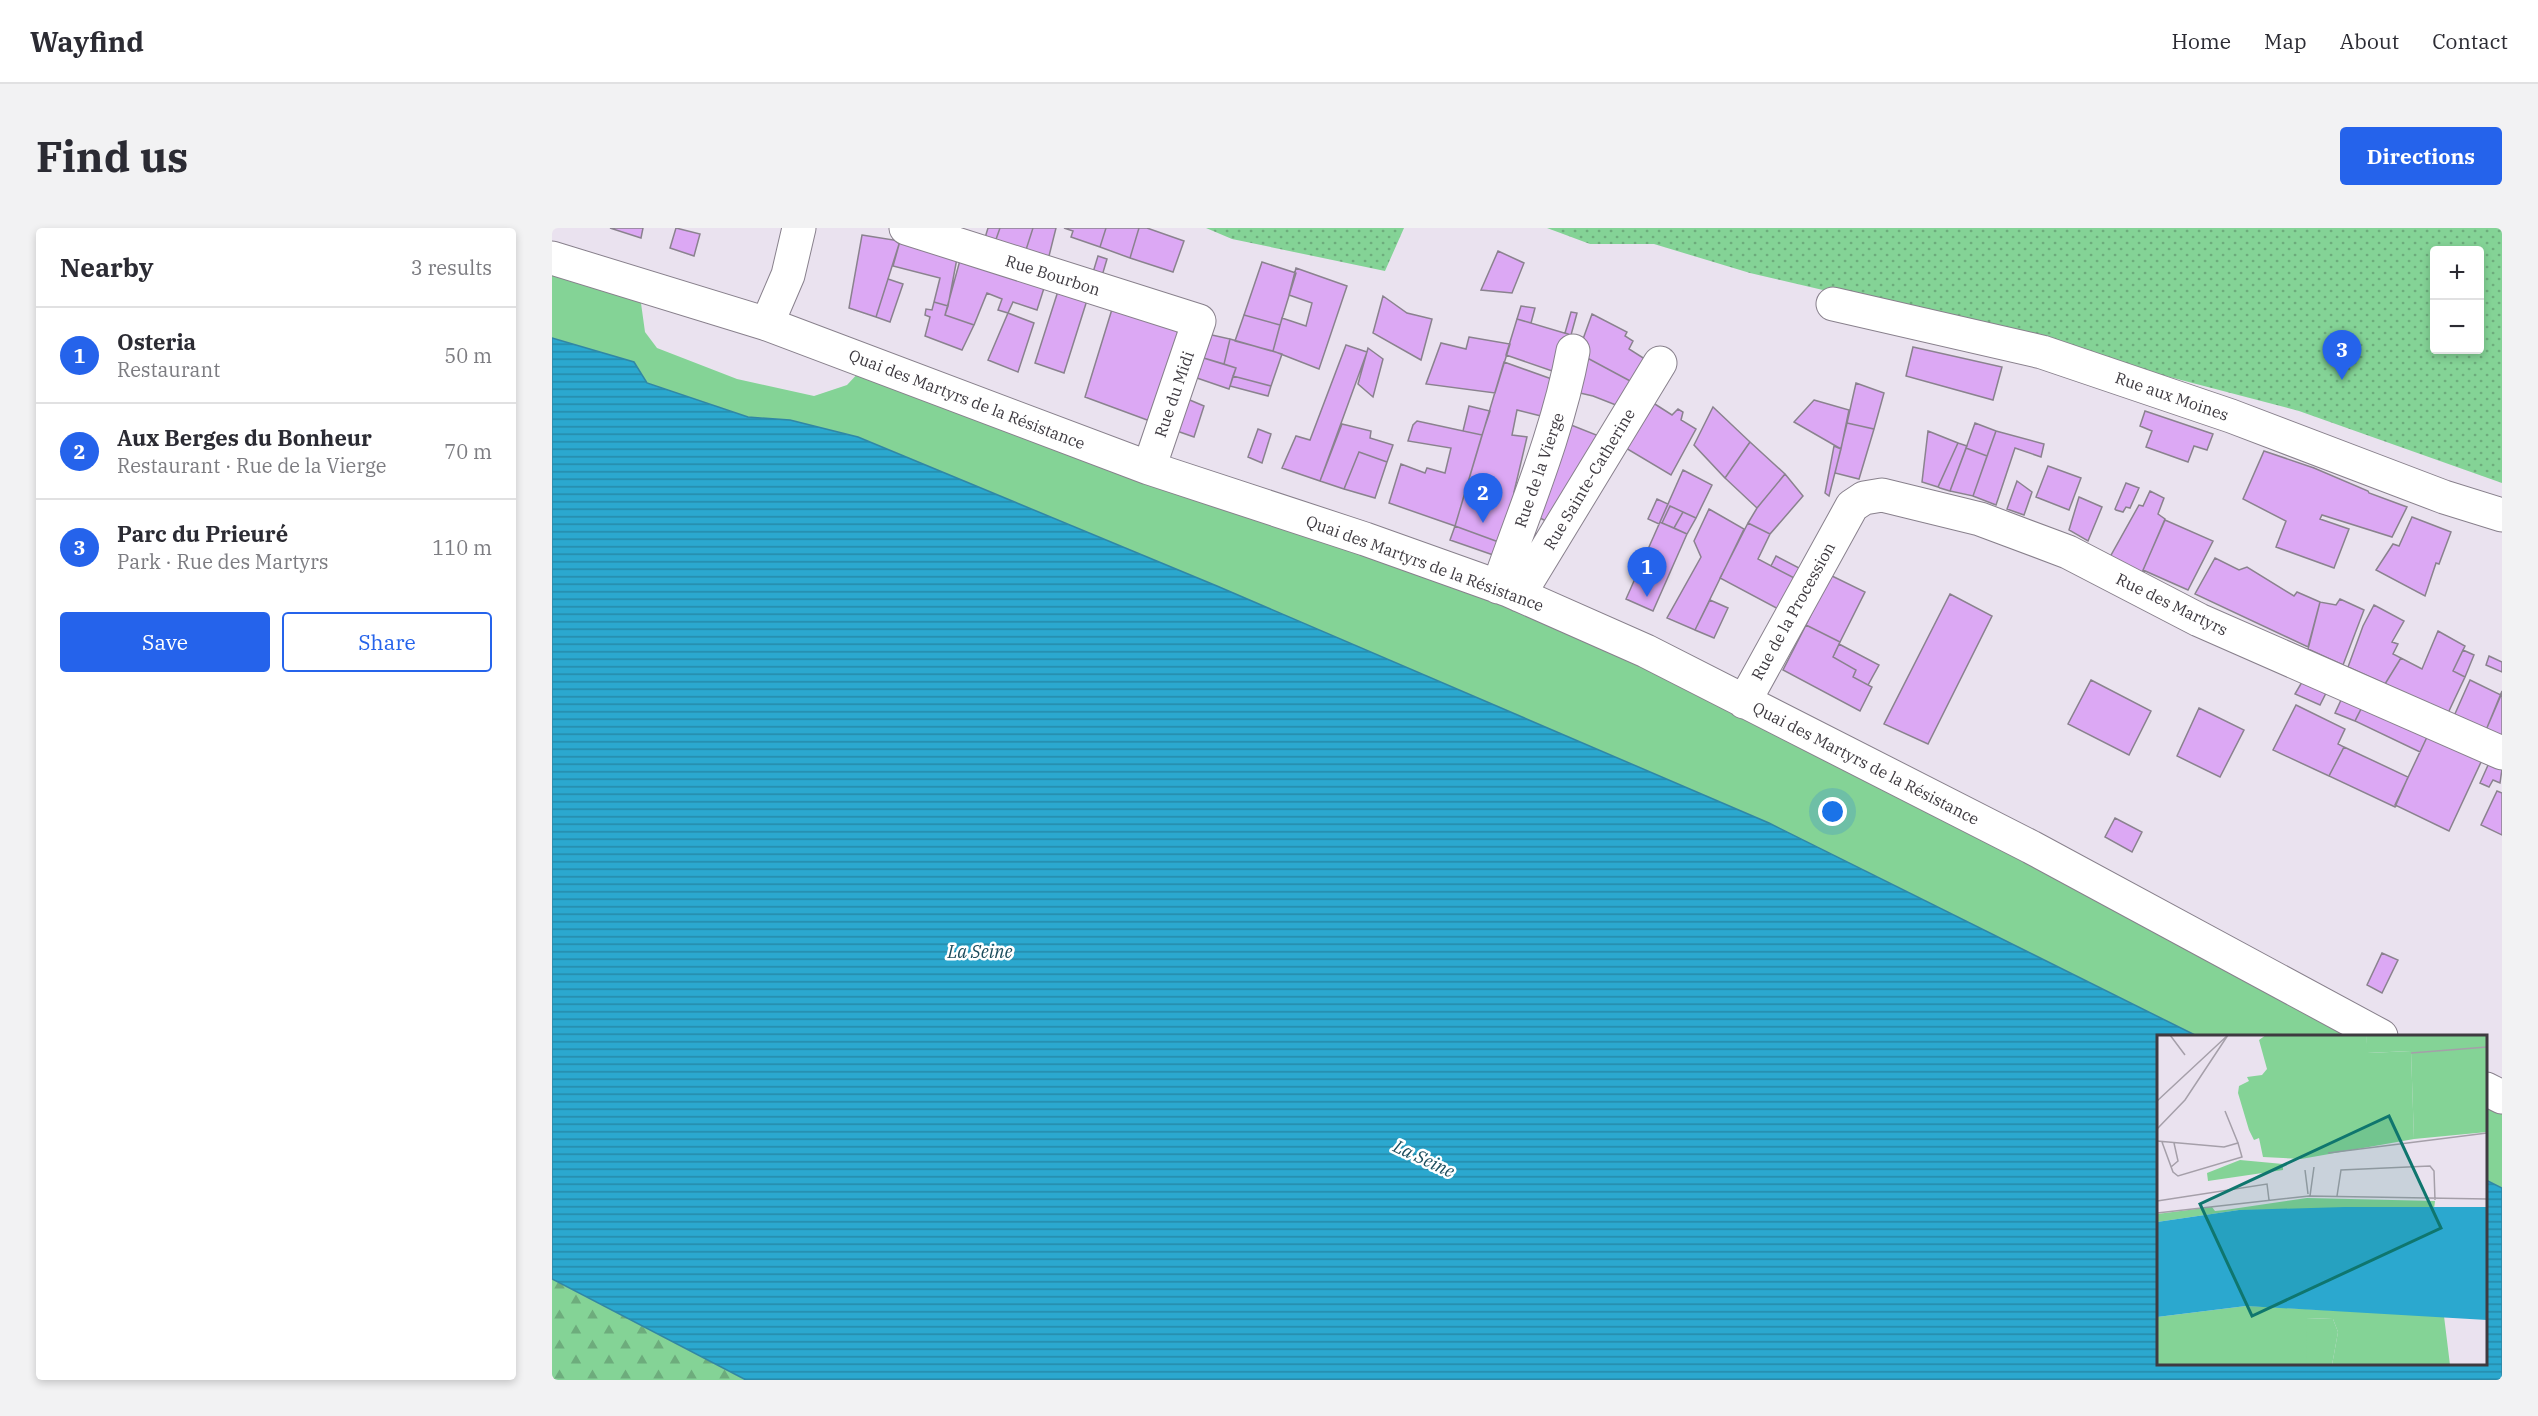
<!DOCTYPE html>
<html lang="en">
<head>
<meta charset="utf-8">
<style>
	:root { --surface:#fff; --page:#f2f2f3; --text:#2b2b33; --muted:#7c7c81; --line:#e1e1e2; --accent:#2563eb }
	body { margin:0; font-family:"IBM Plex Serif",serif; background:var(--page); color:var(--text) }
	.controls { position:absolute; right:18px; top:18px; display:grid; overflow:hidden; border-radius:6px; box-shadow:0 3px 9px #0003 }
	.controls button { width:54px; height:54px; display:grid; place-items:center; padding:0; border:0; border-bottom:2px solid var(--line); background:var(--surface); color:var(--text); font:30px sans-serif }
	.you { position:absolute; left:1281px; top:584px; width:21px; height:21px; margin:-15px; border:4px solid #fff; border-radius:50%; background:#1a73e8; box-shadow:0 0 0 9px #1a73e833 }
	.badge { display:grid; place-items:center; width:39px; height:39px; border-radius:50%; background:var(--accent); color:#fff; font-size:20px; font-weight:700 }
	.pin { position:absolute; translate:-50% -50px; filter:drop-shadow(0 2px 3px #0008) }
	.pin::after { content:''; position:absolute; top:32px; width:21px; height:18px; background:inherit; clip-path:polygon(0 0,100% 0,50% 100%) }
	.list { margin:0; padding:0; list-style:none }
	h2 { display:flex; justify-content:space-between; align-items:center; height:78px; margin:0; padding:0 24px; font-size:26px }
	h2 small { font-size:20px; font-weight:400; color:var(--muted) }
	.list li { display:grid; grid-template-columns:39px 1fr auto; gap:18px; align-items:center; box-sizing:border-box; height:96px; padding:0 24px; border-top:2px solid var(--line) }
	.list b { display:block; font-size:22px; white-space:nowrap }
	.list p { margin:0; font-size:20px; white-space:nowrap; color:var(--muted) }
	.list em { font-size:20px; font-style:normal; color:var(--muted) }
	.actions { display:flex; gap:12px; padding:18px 24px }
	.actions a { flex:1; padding:14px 0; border:2px solid var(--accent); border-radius:6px; text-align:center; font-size:21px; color:var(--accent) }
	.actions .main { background:var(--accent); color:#fff }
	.map { position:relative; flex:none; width:1950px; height:1152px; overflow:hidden; border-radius:6px }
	header { display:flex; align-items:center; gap:36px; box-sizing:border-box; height:84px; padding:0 30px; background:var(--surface); border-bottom:2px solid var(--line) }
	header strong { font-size:28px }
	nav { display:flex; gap:33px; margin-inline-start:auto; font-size:21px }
	.intro { display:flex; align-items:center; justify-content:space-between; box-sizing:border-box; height:144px; padding:0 36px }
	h1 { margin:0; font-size:42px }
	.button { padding:15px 27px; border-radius:6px; background:var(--accent); color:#fff; font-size:21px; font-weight:700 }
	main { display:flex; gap:36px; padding:0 36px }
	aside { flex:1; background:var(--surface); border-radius:6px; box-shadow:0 3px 9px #0003 }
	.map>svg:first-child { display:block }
	.grass { fill:#84d396 }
	.forest { fill:url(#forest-firs) }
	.park { fill:url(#park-dots); fill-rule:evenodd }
	.water { fill:url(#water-rules); stroke:#3187a4; stroke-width:1.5 }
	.building { fill:#dca8f4; stroke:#8a828e; stroke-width:1.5 }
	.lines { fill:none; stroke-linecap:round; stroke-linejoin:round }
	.minor-casing { stroke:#88808c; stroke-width:35 }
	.minor { stroke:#fff; stroke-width:33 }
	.labels { text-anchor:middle; stroke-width:5; stroke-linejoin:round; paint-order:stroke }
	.street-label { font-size:16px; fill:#3e3a40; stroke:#fff }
	.water-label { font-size:18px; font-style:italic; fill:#1c4d5d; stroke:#fff }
	.inset-road { fill:none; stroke:#a59fa9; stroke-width:1.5 }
	.view { fill:#0f766e; fill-opacity:0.15; stroke:#0f766e; stroke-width:3 }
	.inset-edge { fill:none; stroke:#3e3a40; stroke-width:3 }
</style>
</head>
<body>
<header>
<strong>Wayfind</strong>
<nav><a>Home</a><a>Map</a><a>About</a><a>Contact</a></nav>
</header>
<div class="intro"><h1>Find us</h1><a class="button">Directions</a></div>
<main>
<aside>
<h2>Nearby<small>3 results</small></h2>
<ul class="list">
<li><span class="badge">1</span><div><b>Osteria</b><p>Restaurant</p></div><em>50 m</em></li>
<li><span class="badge">2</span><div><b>Aux Berges du Bonheur</b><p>Restaurant · Rue de la Vierge</p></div><em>70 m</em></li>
<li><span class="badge">3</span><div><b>Parc du Prieuré</b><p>Park · Rue des Martyrs</p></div><em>110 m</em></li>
</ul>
<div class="actions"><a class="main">Save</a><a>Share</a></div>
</aside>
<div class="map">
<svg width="1950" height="1152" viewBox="0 0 1950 1152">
	<defs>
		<pattern id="forest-firs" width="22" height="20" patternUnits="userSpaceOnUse" patternTransform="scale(1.5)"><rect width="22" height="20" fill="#84d396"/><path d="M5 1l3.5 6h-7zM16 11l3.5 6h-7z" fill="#6dac7c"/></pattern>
		<pattern id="park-dots" width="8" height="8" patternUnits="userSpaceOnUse" patternTransform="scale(1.5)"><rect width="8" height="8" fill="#84d396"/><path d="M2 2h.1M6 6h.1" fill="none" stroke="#6dac7c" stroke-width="1.8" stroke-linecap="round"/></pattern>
		<pattern id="water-rules" width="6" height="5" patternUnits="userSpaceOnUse" patternTransform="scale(1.5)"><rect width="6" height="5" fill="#2ba8cf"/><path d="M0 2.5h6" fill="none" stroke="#268aa9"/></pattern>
	</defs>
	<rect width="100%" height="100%" fill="#eae2ef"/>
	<!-- grass -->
	<path class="grass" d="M 0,40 L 88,68 L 93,104 L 105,120 L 185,151 L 262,168 L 295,157 L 311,140 L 1011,400 L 1178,478 L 1551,673 L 1798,808 L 1645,808 L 1217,595 L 665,358 L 306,209 L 238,192 L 196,189 L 94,155 L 82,134 L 0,110 Z
		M 1934,876 L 1950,883 L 1950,960 L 1934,952 Z"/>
	<!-- forest -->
	<path class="forest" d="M 0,1051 L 194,1152 L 0,1152 Z"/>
	<!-- park -->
	<path class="park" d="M 654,0 L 852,0 L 833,43 L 680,11 Z
		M 995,0 L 1950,0 L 1950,255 L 1747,183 L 1408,94 L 1198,45 L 1102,16 L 1038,16 ZM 1882,22 L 1928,22 L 1928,122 L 1882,122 Z"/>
	<!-- water -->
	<path class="water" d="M 0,110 L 82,134 L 95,155 L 196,189 L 238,192 L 306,209 L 665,358 L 1217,595 L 1645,808 L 1606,808 L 1606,1136 L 1934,1136 L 1934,952 L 1950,960 L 1950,1152 L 194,1152 L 0,1051 Z"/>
	<!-- building -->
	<path class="building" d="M 58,0 L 91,0 L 89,10 Z
		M 124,0 L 148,6 L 142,28 L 118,20 Z
		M 436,0 L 448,0 L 442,17 L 432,13 Z
		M 448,0 L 481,0 L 472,28 L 442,17 Z
		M 481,0 L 504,0 L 495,36 L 472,28 Z
		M 512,0 L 554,0 L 548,19 L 519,9 L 521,3 Z
		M 554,0 L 587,0 L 578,30 L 548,19 Z
		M 587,0 L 595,0 L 632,13 L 621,44 L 578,30 Z
		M 310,7 L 348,13 L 324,89 L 297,80 Z
		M 348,13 L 406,25 L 396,78 L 382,74 L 388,50 L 341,38 Z
		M 946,23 L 972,35 L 960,65 L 929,62 Z
		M 410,25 L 493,57 L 485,82 L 461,74 L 456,85 L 446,82 L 450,71 L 435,65 L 422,97 L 393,87 Z
		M 546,28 L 555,31 L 550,48 L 539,51 Z
		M 710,34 L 744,45 L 728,97 L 692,87 Z
		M 744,40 L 795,58 L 767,141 L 721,123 L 730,90 L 754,98 L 760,75 L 737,67 Z
		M 336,51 L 351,56 L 338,94 L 324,89 Z
		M 507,60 L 536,69 L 512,145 L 483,135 Z
		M 831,68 L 855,85 L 880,91 L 869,132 L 821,105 Z
		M 382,74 L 396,78 L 393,87 L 422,97 L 410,122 L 373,108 L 378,89 L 373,87 L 374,81 L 380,82 Z
		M 561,78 L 620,96 L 631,113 L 606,196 L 533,169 Z
		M 969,78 L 983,80 L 979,95 L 965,91 Z
		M 1019,84 L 1025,85 L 1019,107 L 1013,105 Z
		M 456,85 L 482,95 L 466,144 L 436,132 Z
		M 1040,86 L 1075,104 L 1073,108 L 1081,113 L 1077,121 L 1096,133 L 1080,154 L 1026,125 Z
		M 692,87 L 728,97 L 721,123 L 683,113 Z
		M 965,91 L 1019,107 L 1009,146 L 954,127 Z
		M 651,105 L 678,111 L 672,136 L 645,128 Z
		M 917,109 L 958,116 L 943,165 L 874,156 L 889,115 L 914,121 Z
		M 678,111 L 730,126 L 719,158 L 681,148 L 684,140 L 672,136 Z
		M 794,117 L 815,124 L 768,253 L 730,240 L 744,208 L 758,212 Z
		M 1361,119 L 1450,139 L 1441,172 L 1354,148 Z
		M 816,120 L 831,131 L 821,169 L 806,156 Z
		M 1026,125 L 1080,154 L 1074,181 L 1041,168 L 1019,163 Z
		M 645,128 L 684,140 L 677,161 L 639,148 Z
		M 952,134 L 1011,155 L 1001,191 L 965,182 L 960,207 L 975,209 L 962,264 L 965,278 L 952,316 L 903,298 Z
		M 681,148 L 719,158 L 716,168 L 678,158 Z
		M 1304,155 L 1332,165 L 1322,201 L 1295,195 Z
		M 633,170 L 652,178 L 642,209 L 622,202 Z
		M 1095,171 L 1120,187 L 1126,181 L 1131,184 L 1129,192 L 1144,201 L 1119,247 L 1067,216 Z
		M 1262,172 L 1297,182 L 1289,221 L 1242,194 Z
		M 917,178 L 938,183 L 930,207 L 911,203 Z
		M 1161,179 L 1198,214 L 1173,250 L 1142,217 Z
		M 1593,183 L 1661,206 L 1655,222 L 1642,218 L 1636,234 L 1594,219 L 1600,203 L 1588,198 Z
		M 865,193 L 930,207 L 903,298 L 837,275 L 849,236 L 873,245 L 875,240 L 893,245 L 899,220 L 856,213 L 861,197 Z
		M 1009,193 L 1052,210 L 1000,296 L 978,285 Z
		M 1295,195 L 1322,201 L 1307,251 L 1283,245 Z
		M 1423,195 L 1444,203 L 1435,228 L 1414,220 Z
		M 790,196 L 819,203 L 818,210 L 841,217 L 835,234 L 807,224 L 792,261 L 768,253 Z
		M 706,201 L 719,206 L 710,235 L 696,229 Z
		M 1376,203 L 1406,215 L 1386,259 L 1370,254 Z
		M 1444,203 L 1492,216 L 1489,229 L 1463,220 L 1444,277 L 1421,268 Z
		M 1198,214 L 1233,246 L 1205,280 L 1173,250 Z
		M 1406,215 L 1415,218 L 1398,263 L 1388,260 L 1386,259 Z
		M 1282,218 L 1289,221 L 1277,268 L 1273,265 Z
		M 1414,220 L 1435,228 L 1421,268 L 1398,263 Z
		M 1712,223 L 1762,240 L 1816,263 L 1817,265 L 1855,279 L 1840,309 L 1770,287 L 1768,291 L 1797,301 L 1782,340 L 1724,319 L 1734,293 L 1691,271 Z
		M 807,224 L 835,234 L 823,270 L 792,261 Z
		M 1496,238 L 1529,250 L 1517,282 L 1484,269 Z
		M 1131,242 L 1160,257 L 1144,290 L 1118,278 L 1110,295 L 1108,294 Z
		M 1233,246 L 1251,268 L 1218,306 L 1196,295 L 1205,280 Z
		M 1465,253 L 1480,264 L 1472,287 L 1455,281 Z
		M 1574,255 L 1587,260 L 1578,280 L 1574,279 L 1571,284 L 1564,282 L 1563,281 Z
		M 1598,263 L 1612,270 L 1606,286 L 1613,291 L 1589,347 L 1558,329 L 1587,277 L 1591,278 Z
		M 1527,269 L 1550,279 L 1536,313 L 1517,302 Z
		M 1105,271 L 1116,276 L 1107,296 L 1096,291 Z
		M 1118,278 L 1131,284 L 1122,300 L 1110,295 Z
		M 1157,281 L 1192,301 L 1143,402 L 1115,390 L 1149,329 L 1142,313 Z
		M 1131,284 L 1144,290 L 1135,306 L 1122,300 Z
		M 1860,289 L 1899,304 L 1887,336 L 1884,335 L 1873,368 L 1824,342 L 1841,316 L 1847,318 Z
		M 1613,292 L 1661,313 L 1636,362 L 1591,342 Z
		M 1108,294 L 1135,306 L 1101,383 L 1074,371 Z
		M 1196,295 L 1218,306 L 1206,331 L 1246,352 L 1230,383 L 1168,350 Z
		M 903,298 L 952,316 L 947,329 L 898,312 Z
		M 1224,328 L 1251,342 L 1246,352 L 1219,338 Z
		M 1663,330 L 1687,342 L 1695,339 L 1742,368 L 1745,364 L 1768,374 L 1756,419 L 1643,366 Z
		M 1278,347 L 1313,364 L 1288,414 L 1254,397 Z
		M 1398,366 L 1440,388 L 1376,516 L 1332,496 Z
		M 1788,371 L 1812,382 L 1791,437 L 1756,421 L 1768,374 L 1784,377 Z
		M 1158,372 L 1176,380 L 1162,410 L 1143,402 Z
		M 1822,377 L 1852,393 L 1840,414 L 1846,416 L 1841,426 L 1849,430 L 1833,456 L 1796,439 L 1811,398 Z
		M 1254,397 L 1288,414 L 1281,429 L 1304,442 L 1301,449 L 1320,459 L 1308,483 L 1231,442 Z
		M 1886,403 L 1913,418 L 1901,443 L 1913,449 L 1896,485 L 1833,456 L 1849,430 L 1870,441 Z
		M 1287,416 L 1327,437 L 1316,457 L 1301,449 L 1304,442 L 1281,429 Z
		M 1911,422 L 1922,427 L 1913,449 L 1901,443 Z
		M 1937,428 L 1950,434 L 1950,444 L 1934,437 Z
		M 1539,452 L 1599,483 L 1577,527 L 1516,496 Z
		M 1918,452 L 1949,467 L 1934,502 L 1902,488 Z
		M 1750,454 L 1774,465 L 1768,477 L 1743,466 Z
		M 1950,463 L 1950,509 L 1934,502 Z
		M 1790,470 L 1810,479 L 1803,493 L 1783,485 Z
		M 1744,477 L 1793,501 L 1786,516 L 1792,519 L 1777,548 L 1721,522 Z
		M 1810,479 L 1876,507 L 1868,524 L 1803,493 Z
		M 1647,480 L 1692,502 L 1668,549 L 1625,528 Z
		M 1876,507 L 1930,532 L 1897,603 L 1843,577 Z
		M 1792,519 L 1856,549 L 1843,579 L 1777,548 Z
		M 1937,535 L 1950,541 L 1948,555 L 1941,552 L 1937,559 L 1928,555 Z
		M 1945,563 L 1950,565 L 1950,607 L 1929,597 Z
		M 1563,590 L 1590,604 L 1580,624 L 1553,609 Z
		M 1830,725 L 1846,732 L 1830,765 L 1815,757 Z"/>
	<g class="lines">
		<!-- minor casing -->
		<g class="minor-casing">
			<path id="minor" d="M 354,0 L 647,93 L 597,240
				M 0,30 L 215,96 L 597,240 L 813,311 L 956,362 L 1094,423 L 1479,619 L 1829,808
				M 1281,76 L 1490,124 L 1679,188 L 1892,269 L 1950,287
				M 215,96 L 236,47 L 247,0
				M 946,359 C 973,281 1006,204 1021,123
				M 967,367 L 1108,135
				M 1192,474 L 1300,278 L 1312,270 L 1330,267 L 1428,291 L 1516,324 L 1647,392 L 1950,525
				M 1934,861 L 1950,869"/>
		</g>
		<!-- minor -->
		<use href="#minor" class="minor"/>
	</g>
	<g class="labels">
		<!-- street labels -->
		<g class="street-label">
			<text transform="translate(501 47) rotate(18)" y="6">Rue Bourbon</text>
			<text transform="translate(622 166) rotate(-71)" y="6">Rue du Midi</text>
			<text transform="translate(1620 168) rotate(19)" y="6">Rue aux Moines</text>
			<text transform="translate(415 171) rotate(21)" y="6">Quai des Martyrs de la Résistance</text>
			<text transform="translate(987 242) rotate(-71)" y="6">Rue de la Vierge</text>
			<text transform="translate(1037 251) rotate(-59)" y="6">Rue Sainte-Catherine</text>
			<text transform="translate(873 335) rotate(20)" y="6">Quai des Martyrs de la Résistance</text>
			<text transform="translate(1620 376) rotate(26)" y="6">Rue des Martyrs</text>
			<text transform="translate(1241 383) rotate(-61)" y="6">Rue de la Procession</text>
			<text transform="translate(1314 535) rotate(27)" y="6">Quai des Martyrs de la Résistance</text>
		</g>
		<!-- water labels -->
		<g class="water-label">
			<text x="428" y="730">La Seine</text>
			<text transform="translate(872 931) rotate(25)" y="6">La Seine</text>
		</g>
	</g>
	<!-- overview -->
	<g transform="translate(1605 807)">
		<rect width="330" height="330" fill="#eae2ef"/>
		<path d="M 209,0 L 330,0 L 330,97 L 257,104 L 254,16 L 210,18 ZM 150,163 L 278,166 L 277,174 L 82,175 L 0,187 L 0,179 L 55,172 L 58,176 L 68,175 ZM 149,283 L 176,284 L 181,297 L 175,330 L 149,330 Z" fill="#84d396"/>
		<path d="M 89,271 L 287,281 L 293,330 L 175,330 L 181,297 L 176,284 L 150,283 L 149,330 L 0,330 L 0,282 Z" fill="#84d396"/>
		<path d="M 109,0 L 209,0 L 211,18 L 254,16 L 257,104 L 144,124 L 106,122 L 102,103 L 97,105 L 92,95 L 81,58 L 82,51 L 92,46 L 90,42 L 105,40 L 110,34 L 102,5 ZM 83,125 L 126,129 L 126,135 L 51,146 L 50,138 Z" fill="#84d396"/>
		<path d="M 188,172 L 330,172 L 330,285 L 89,271 L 0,282 L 0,187 L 82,175 Z" fill="#2ba8cf"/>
		<path class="inset-road" d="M 13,0 L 28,20M 254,18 L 330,12M 0,66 L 71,0M 68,76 L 81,108M 0,94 L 28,65 L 71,0M 0,106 L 67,112 L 81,108 L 85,122 L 21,141 L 16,137 L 5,107M 171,118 L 330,98M 14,132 L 21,126 L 17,108M 148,135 L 151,159M 153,161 L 157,132M 180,161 L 184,135 L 273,131 L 277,136 L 278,165M 0,166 L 110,149 L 112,165M 0,178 L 152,161 L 330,164"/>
		<path class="view" d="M 232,81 L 284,193 L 95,281 L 43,169 Z"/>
		<rect width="330" height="330" class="inset-edge"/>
	</g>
</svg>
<div class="controls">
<button>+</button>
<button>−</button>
</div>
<div class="you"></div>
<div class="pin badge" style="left:1095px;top:369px">1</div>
<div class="pin badge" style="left:931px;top:295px">2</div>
<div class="pin badge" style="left:1790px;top:152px">3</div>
</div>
</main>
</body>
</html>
